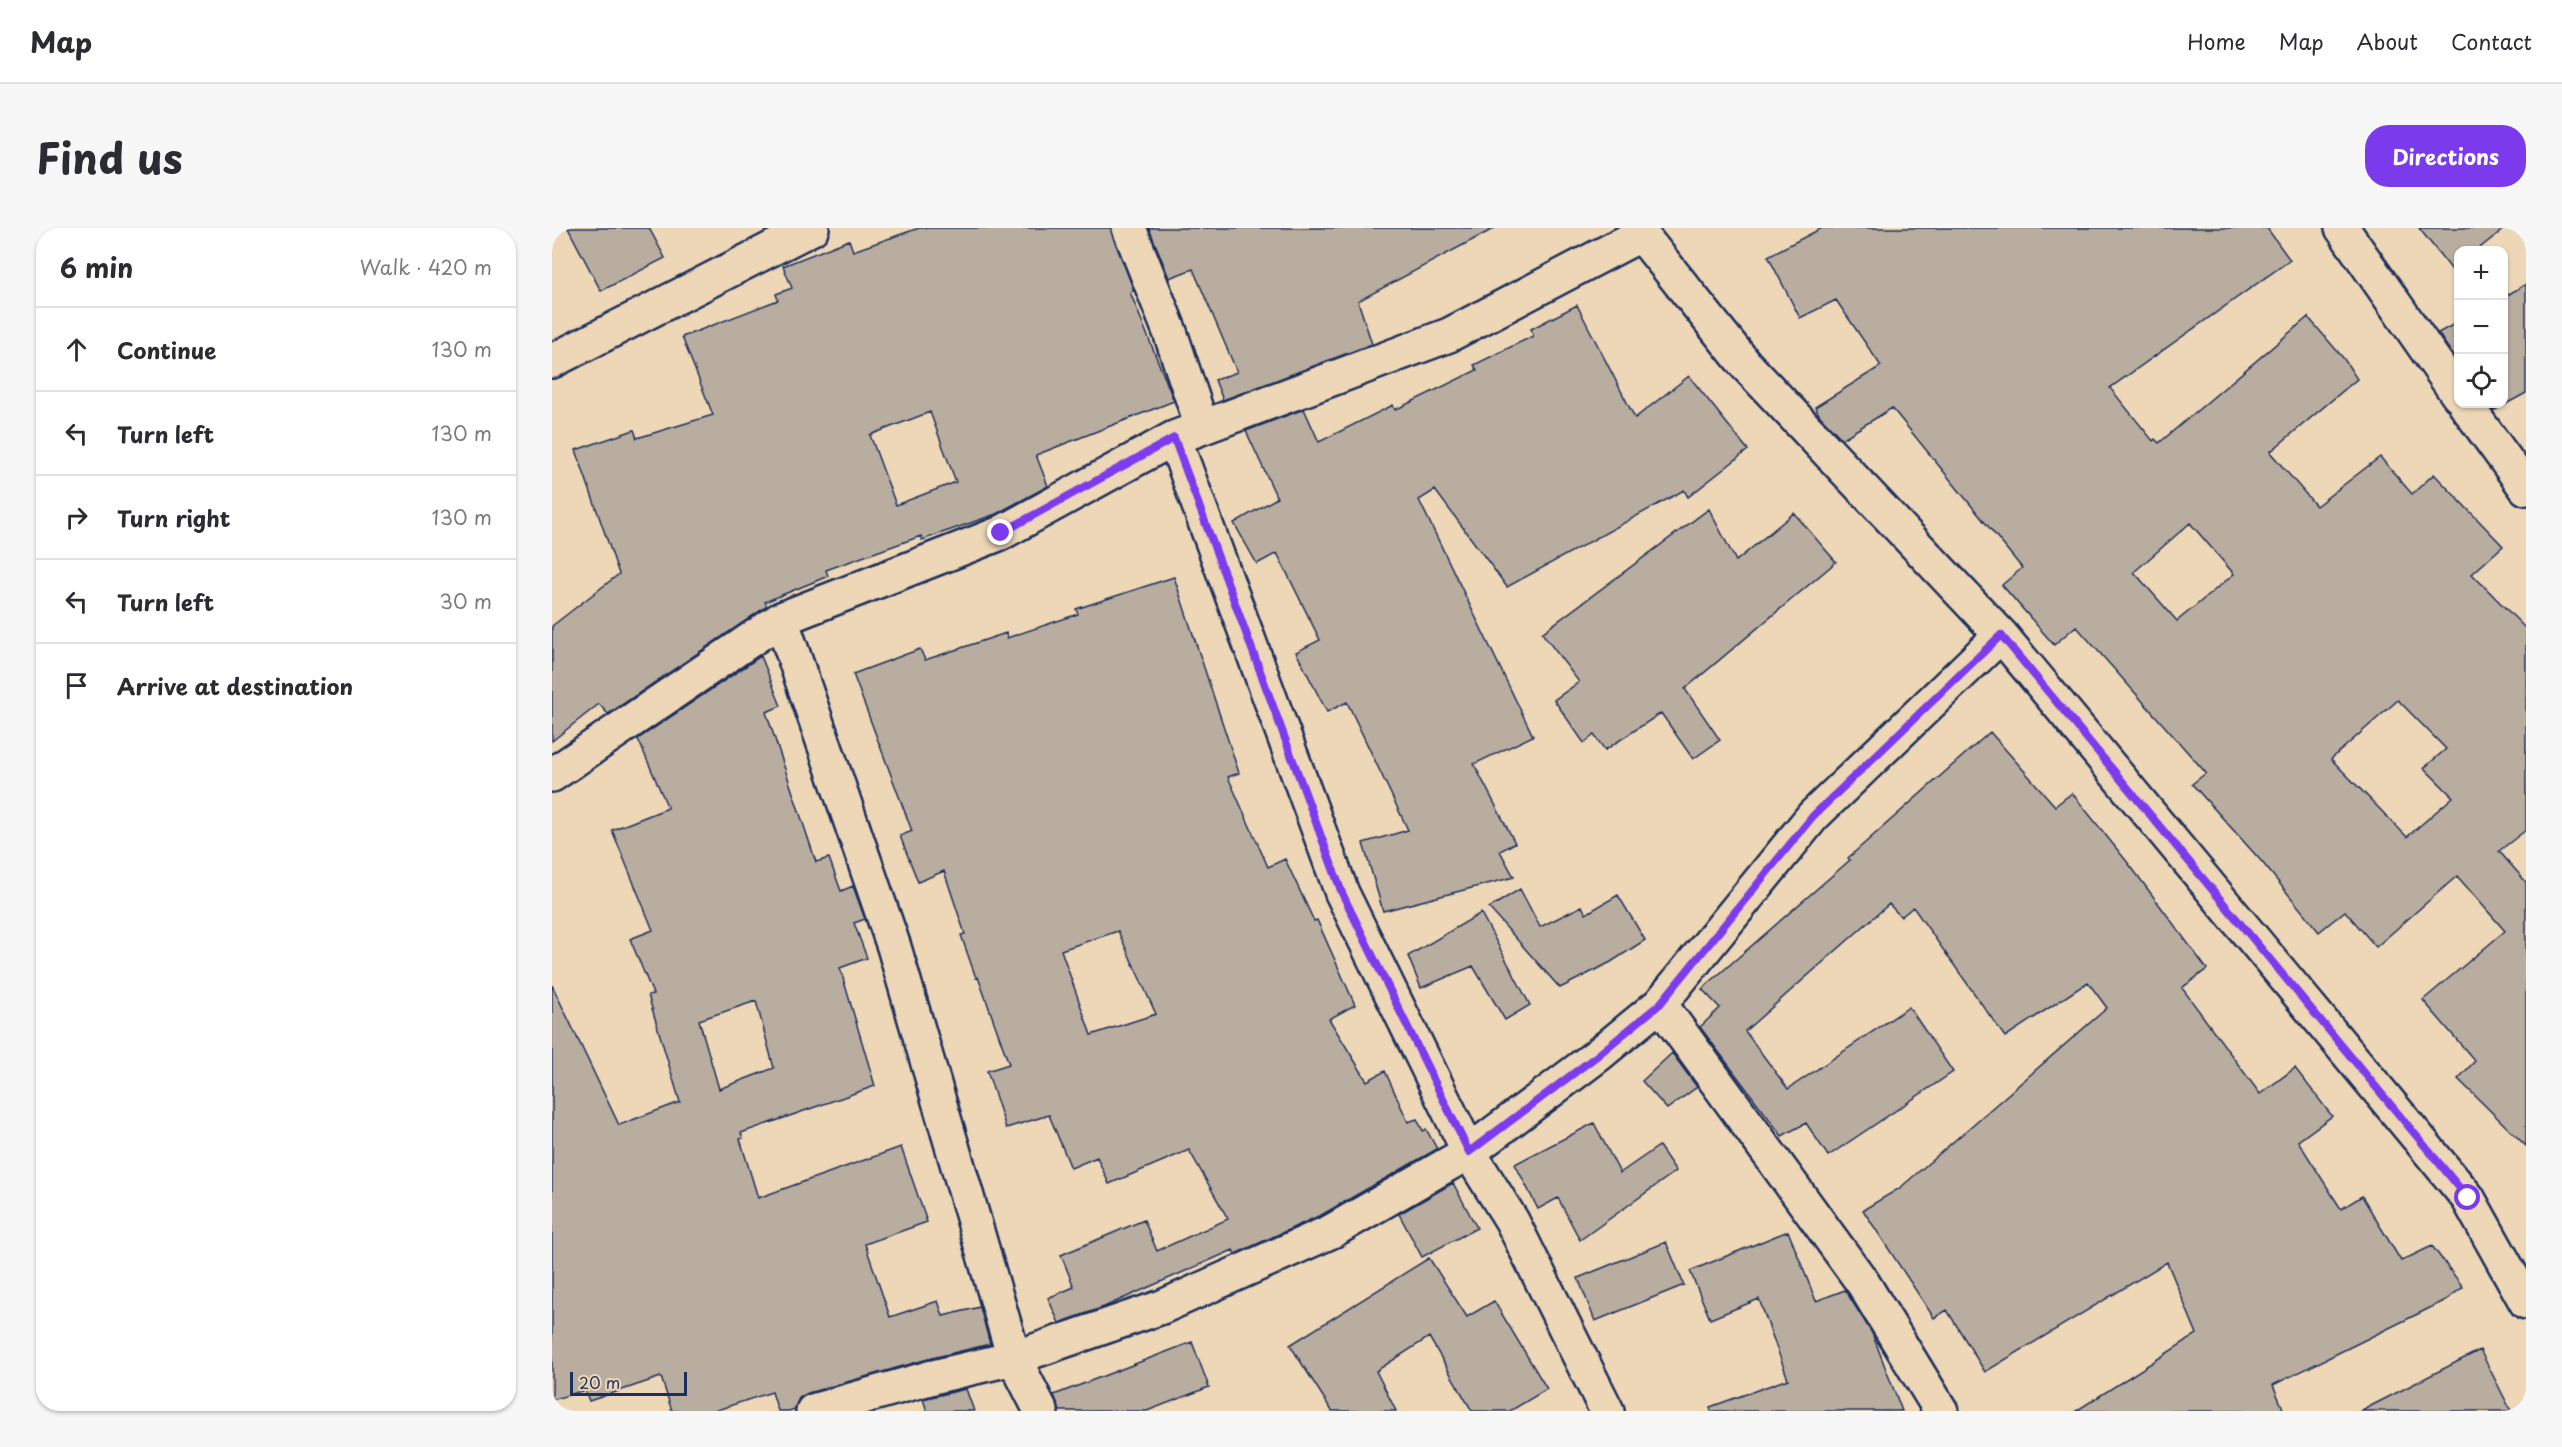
<!DOCTYPE html>
<html lang="en">
<head>
<meta charset="utf-8">
<style>
	:root { --surface:#fff; --page:#f7f7f7; --text:#2b2b33; --muted:#7c7c81; --line:#e1e1e2; --accent:#7c3aed }
	body { margin:0; font-family:"Playpen Sans",sans-serif; background:var(--page); color:var(--text) }
	.controls { position:absolute; right:18px; top:18px; display:grid; overflow:hidden; border-radius:12px; box-shadow:0 2px 4px #0004 }
	.controls button { width:54px; height:54px; display:grid; place-items:center; padding:0; border:0; border-bottom:2px solid var(--line); background:var(--surface); color:var(--text); font:30px sans-serif }
	.scale { position:absolute; left:18px; bottom:15px; width:117px; box-sizing:border-box; padding-left:6px; border:3px solid #1b2f5e; border-top:0; font-size:16px; line-height:21px; white-space:nowrap; color:#1b2f5e; -webkit-text-stroke:4px #edd7b6; paint-order:stroke }
	.stop { position:absolute; width:18px; height:18px; margin:-14px; border:4px solid #7c3aed; border-radius:50%; background:#fff }
	.stop.end { background:#7c3aed; border-color:#fff; box-shadow:0 2px 6px #0008 }
	.list { margin:0; padding:0; list-style:none }
	h2 { display:flex; justify-content:space-between; align-items:center; height:78px; margin:0; padding:0 24px; font-size:26px }
	h2 small { font-size:20px; font-weight:400; color:var(--muted) }
	.list li { display:grid; grid-template-columns:39px 1fr auto; gap:18px; align-items:center; box-sizing:border-box; height:84px; padding:0 24px; border-top:2px solid var(--line) }
	.list b { display:block; font-size:22px; white-space:nowrap }
	.list em { font-size:20px; font-style:normal; color:var(--muted) }
	.icon { flex:none; width:33px; height:33px; fill:none; stroke:currentColor; stroke-width:2; stroke-linecap:round; stroke-linejoin:round }
	.map { position:relative; flex:none; width:1974px; height:1183px; overflow:hidden; border-radius:24px }
	header { display:flex; align-items:center; gap:36px; box-sizing:border-box; height:84px; padding:0 30px; background:var(--surface); border-bottom:2px solid var(--line) }
	header strong { font-size:28px }
	nav { display:flex; gap:33px; margin-inline-start:auto; font-size:21px }
	.intro { display:flex; align-items:center; justify-content:space-between; box-sizing:border-box; height:144px; padding:0 36px }
	h1 { margin:0; font-size:42px }
	.button { padding:15px 27px; border-radius:24px; background:var(--accent); color:#fff; font-size:21px; font-weight:700 }
	main { display:flex; gap:36px; padding:0 36px }
	aside { flex:1; background:var(--surface); border-radius:24px; box-shadow:0 2px 4px #0004 }
	.map>svg:first-child { display:block }
	.building { fill:#b9ada0; stroke:#1b2f5e; stroke-width:1.5; fill-rule:evenodd }
	.lines { fill:none; stroke-linecap:round; stroke-linejoin:round }
	.minor-casing { stroke:#1b2f5e; stroke-width:38 }
	.minor { stroke:#edd7b6; stroke-width:33 }
	.route { stroke:#7c3aed; stroke-width:8 }
</style>
</head>
<body>
<header>
<strong>Map</strong>
<nav><a>Home</a><a>Map</a><a>About</a><a>Contact</a></nav>
</header>
<div class="intro"><h1>Find us</h1><a class="button">Directions</a></div>
<main>
<aside>
<h2>6 min<small>Walk · 420 m</small></h2>
<ul class="list">
<li><svg class="icon" aria-label="ahead" viewBox="0 0 24 24"><path d="M12 20V5M6 11l6-6 6 6"/></svg><div><b>Continue</b></div><em>130 m</em></li>
<li><svg class="icon" aria-label="left" viewBox="0 0 24 24"><path d="M17 20v-9H6M10 6l-5 5 5 5"/></svg><div><b>Turn left</b></div><em>130 m</em></li>
<li><svg class="icon" aria-label="right" viewBox="0 0 24 24"><path d="M7 20v-9h11M14 6l5 5-5 5"/></svg><div><b>Turn right</b></div><em>130 m</em></li>
<li><svg class="icon" aria-label="left" viewBox="0 0 24 24"><path d="M17 20v-9H6M10 6l-5 5 5 5"/></svg><div><b>Turn left</b></div><em>30 m</em></li>
<li><svg class="icon" aria-label="arrive" viewBox="0 0 24 24"><path d="M6 21V4h12l-3 4 3 4H6"/></svg><div><b>Arrive at destination</b></div></li>
</ul>
</aside>
<div class="map">
<svg width="1974" height="1183" viewBox="0 0 1974 1183">
	<rect width="100%" height="100%" fill="#edd7b6"/>
	<filter id="ink" filterUnits="userSpaceOnUse"><feTurbulence type="fractalNoise" baseFrequency=".0167" numOctaves="2"/><feDisplacementMap in="SourceGraphic" scale="12" xChannelSelector="R" yChannelSelector="G"/><feConvolveMatrix kernelMatrix="1 2 1 2 8 2 1 2 1" color-interpolation-filters="sRGB"/></filter>
	<g filter="url(#ink)">
		<!-- building -->
		<path class="building" d="M 16,0 L 97,0 L 113,30 L 49,63 Z
			M 367,0 L 559,0 L 582,63 L 578,64 L 622,173 L 484,227 L 496,258 L 444,286 L 370,312 L 369,308 L 274,342 L 276,348 L 213,374 L 215,378 L 56,486 L 47,476 L 0,513 L 0,398 L 67,346 L 24,222 L 82,202 L 85,210 L 161,187 L 130,109 L 226,72 L 224,66 L 240,60 L 231,38 L 297,12 L 301,23 ZM 378,184 L 404,254 L 344,277 L 318,207 Z
			M 597,0 L 943,0 L 806,73 L 820,116 L 671,172 L 663,152 L 685,144 L 641,41 L 617,50 Z
			M 1270,0 L 1715,0 L 1738,32 L 1558,160 L 1601,213 L 1603,211 L 1607,215 L 1756,89 L 1792,131 L 1805,151 L 1718,224 L 1764,278 L 1828,229 L 1860,266 L 1882,246 L 1951,318 L 1920,346 L 1974,401 L 1974,602 L 1947,623 L 1974,654 L 1974,918 L 1906,851 L 1923,833 L 1871,772 L 1953,703 L 1905,648 L 1824,719 L 1793,683 L 1767,704 L 1710,634 L 1640,556 L 1654,545 L 1524,398 L 1502,417 L 1450,357 L 1470,340 L 1340,180 L 1290,211 L 1268,188 L 1263,179 L 1329,138 L 1284,72 L 1248,90 L 1216,28 ZM 1638,295 L 1682,346 L 1625,393 L 1582,344 ZM 1846,472 L 1894,521 L 1872,540 L 1901,569 L 1855,609 L 1779,531 Z
			M 1867,0 L 1953,0 L 1925,22 L 1906,22 L 1906,37 L 1900,42 Z
			M 1974,56 L 1974,165 L 1941,183 L 1936,176 L 1952,176 L 1952,69 Z
			M 1025,77 L 1083,190 L 1137,148 L 1196,222 L 1136,269 L 1132,262 L 955,359 L 883,262 L 867,272 L 981,508 L 922,536 L 963,615 L 948,623 L 962,649 L 831,683 L 811,615 L 856,602 L 795,474 L 775,484 L 744,424 L 768,412 L 725,325 L 705,336 L 682,295 L 725,270 L 694,203 L 752,181 L 767,214 L 841,177 L 843,182 L 925,142 L 922,137 L 981,108 L 979,101 Z
			M 1906,94 L 1906,135 L 1886,105 Z
			M 1157,281 L 1184,333 L 1242,285 L 1284,334 L 1133,461 L 1168,512 L 1141,531 L 1109,485 L 1053,522 L 1042,507 L 1032,515 L 1002,472 L 1027,454 L 990,405 Z
			M 622,349 L 687,545 L 676,549 L 716,639 L 733,631 L 762,693 L 765,692 L 803,777 L 777,791 L 815,853 L 833,843 L 856,894 L 865,891 L 871,903 L 874,901 L 885,921 L 771,986 L 683,1026 L 681,1022 L 552,1079 L 507,1095 L 496,1070 L 522,1059 L 509,1027 L 592,992 L 605,1023 L 676,991 L 637,922 L 557,956 L 545,929 L 519,940 L 497,887 L 454,900 L 435,843 L 457,836 L 426,749 L 424,750 L 409,707 L 413,706 L 392,643 L 366,654 L 348,608 L 360,603 L 301,446 L 368,421 L 373,432 L 454,405 L 455,410 L 526,386 L 524,381 ZM 566,703 L 604,786 L 539,807 L 509,722 Z
			M 209,428 L 229,478 L 214,484 L 264,634 L 277,630 L 289,663 L 301,658 L 313,691 L 302,695 L 315,730 L 288,740 L 323,858 L 189,905 L 191,910 L 188,911 L 206,970 L 349,919 L 375,994 L 313,1016 L 338,1089 L 386,1073 L 391,1088 L 428,1079 L 438,1116 L 376,1131 L 256,1165 L 247,1170 L 243,1181 L 237,1183 L 226,1183 L 220,1164 L 162,1183 L 120,1183 L 109,1149 L 37,1173 L 33,1162 L 0,1172 L 0,757 L 67,897 L 128,874 L 96,767 L 101,766 L 78,711 L 101,702 L 60,602 L 116,580 L 86,511 ZM 204,773 L 222,840 L 167,861 L 147,792 Z
			M 1438,504 L 1503,578 L 1520,565 L 1580,640 L 1655,741 L 1630,760 L 1708,866 L 1743,840 L 1780,888 L 1746,913 L 1789,981 L 1810,968 L 1849,1033 L 1880,1018 L 1911,1059 L 1894,1072 L 1721,1157 L 1732,1183 L 1524,1183 L 1645,1106 L 1615,1034 L 1433,1144 L 1395,1082 L 1382,1090 L 1311,982 L 1348,960 L 1555,780 L 1536,754 L 1453,809 L 1361,679 L 1349,689 L 1337,676 L 1193,803 L 1236,861 L 1357,779 L 1401,844 L 1276,928 L 1254,895 L 1230,908 L 1148,799 L 1168,780 L 1150,761 L 1298,632 L 1296,630 Z
			M 968,661 L 988,699 L 1030,678 L 1034,686 L 1066,667 L 1093,712 L 1059,734 L 1008,760 L 937,680 Z
			M 929,685 L 978,777 L 953,792 L 921,738 L 869,760 L 856,728 Z
			M 1120,825 L 1145,859 L 1115,881 L 1090,853 Z
			M 1042,895 L 1068,945 L 1107,918 L 1124,943 L 1028,1012 L 1006,970 L 986,981 L 963,936 Z
			M 901,955 L 925,1000 L 870,1029 L 847,986 Z
			M 1236,1003 L 1264,1073 L 1293,1062 L 1295,1065 L 1320,1105 L 1350,1183 L 1159,1183 L 1158,1179 L 1236,1151 L 1207,1071 L 1158,1091 L 1138,1043 Z
			M 1114,1014 L 1132,1057 L 1043,1093 L 1026,1050 Z
			M 877,1030 L 915,1089 L 942,1073 L 995,1161 L 958,1183 L 920,1183 L 877,1109 L 824,1143 L 844,1183 L 780,1183 L 738,1117 Z
			M 640,1114 L 657,1159 L 595,1183 L 508,1183 L 502,1167 Z
			M 1928,1122 L 1959,1183 L 1809,1183 Z
			M 414,1161 L 422,1183 L 375,1183 L 371,1171 Z"/>
		<g class="lines">
			<!-- minor casing -->
			<g class="minor-casing">
				<path id="minor" d="M 577,0 L 618,104 L 650,199
					M 1084,0 L 1193,136 L 1449,407 L 1916,970 L 1974,1074
					M 1790,0 L 1906,167
					M 0,133 L 260,0
					M 1913,176 L 1974,260
					M 622,210 L 790,665 L 917,924 L 960,993 L 1055,1183
					M 229,391 L 342,719 L 462,1130 L 489,1183
					M 0,547 L 229,391 L 449,305 L 622,210 L 897,107 L 1088,7
					M 1108,776 L 1311,1055 L 1389,1183
					M 261,1183 L 381,1149 L 462,1130 L 610,1079 L 780,1003 L 917,924 L 1046,827 L 1108,776 L 1261,588 L 1449,407"/>
			</g>
			<!-- minor -->
			<use href="#minor" class="minor"/>
		</g>
	</g>
	<g class="lines" filter="url(#ink)">
		<!-- route -->
		<path class="route" d="M 449,305 L 622,210 L 790,665 L 917,924 L 1046,827 L 1108,776 L 1261,588 L 1449,407 L 1916,970"/>
	</g>
</svg>
<div class="controls">
<button>+</button>
<button>−</button>
<button><svg class="icon" aria-label="locate" viewBox="0 0 24 24"><circle cx="12" cy="12" r="6"/><path d="M12 2v4M12 18v4M2 12h4M18 12h4"/></svg></button>
</div>
<div class="scale">20 m</div>
<div class="stop" style="left:1916px;top:970px"></div>
<div class="stop end" style="left:449px;top:305px"></div>
</div>
</main>
</body>
</html>
